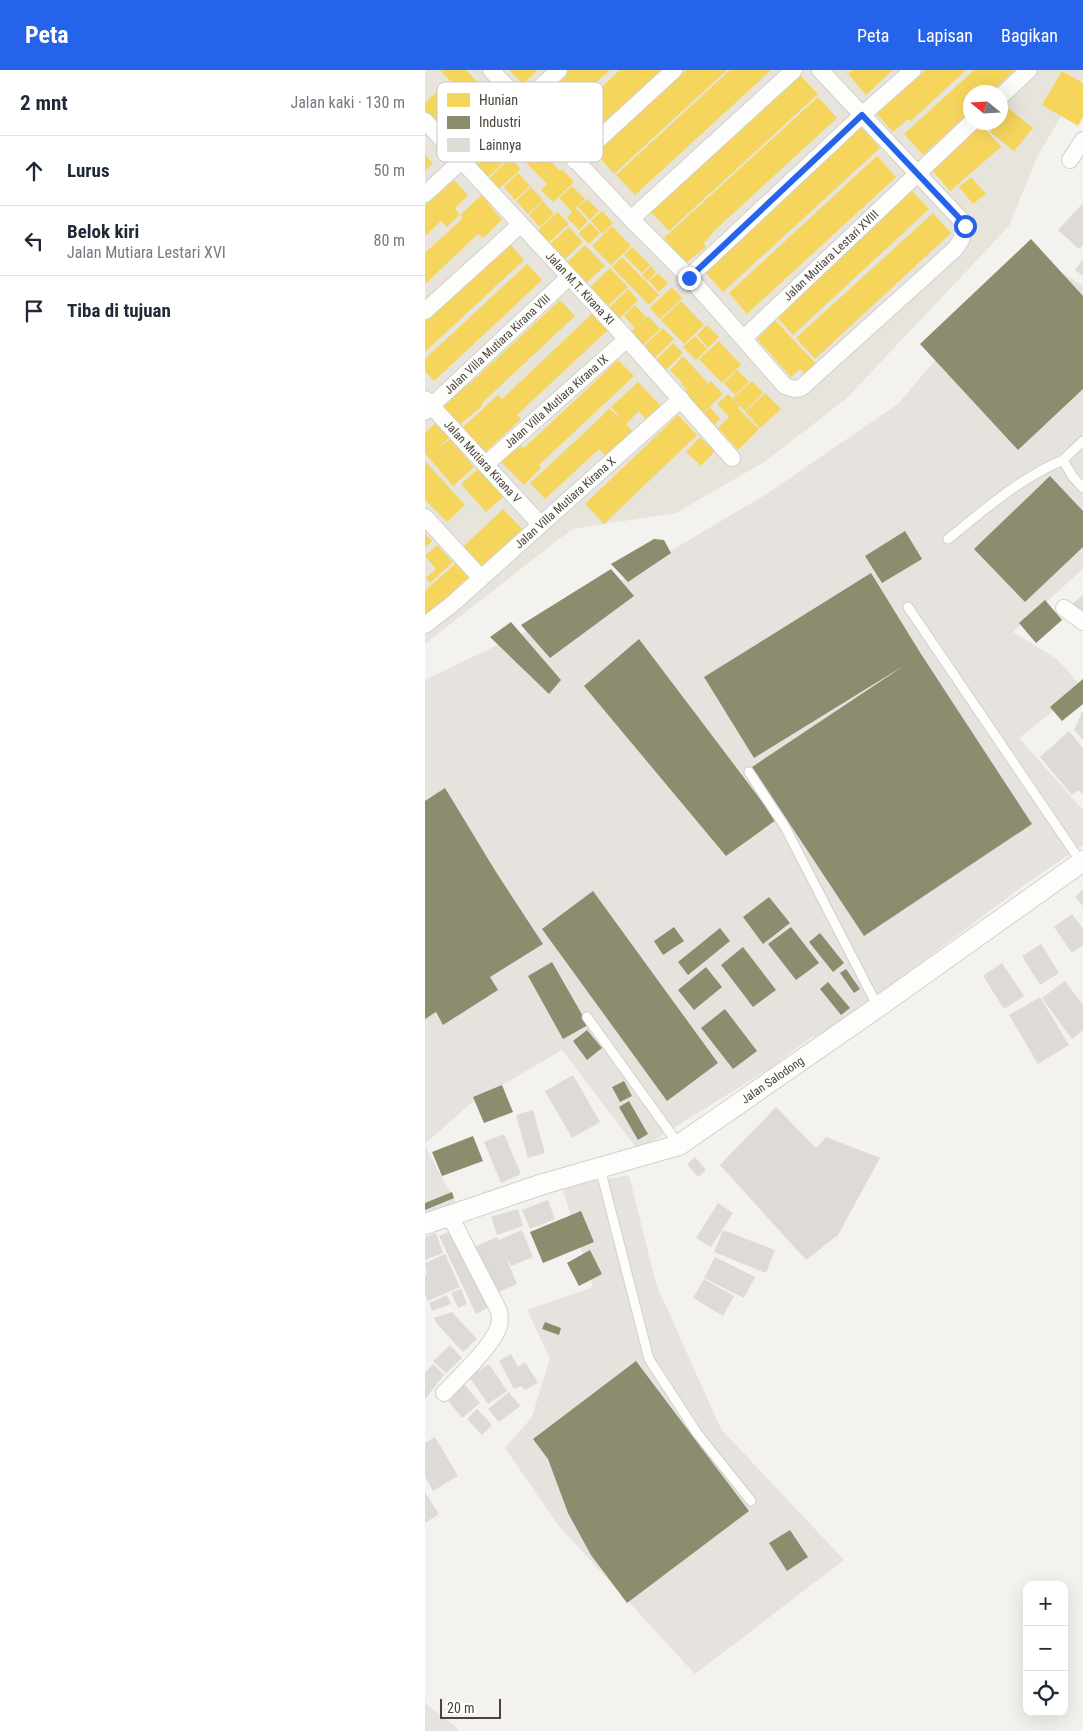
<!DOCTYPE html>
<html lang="id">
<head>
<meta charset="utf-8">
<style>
	:root { --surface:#fff; --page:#f6f6f7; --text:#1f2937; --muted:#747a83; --line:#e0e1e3; --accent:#2563eb }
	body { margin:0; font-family:"Roboto Condensed",sans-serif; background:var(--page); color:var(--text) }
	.controls { position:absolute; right:15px; bottom:15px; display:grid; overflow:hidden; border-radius:10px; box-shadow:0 5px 20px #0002 }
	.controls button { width:45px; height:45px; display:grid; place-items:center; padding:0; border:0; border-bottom:1px solid var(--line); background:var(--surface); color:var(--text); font:25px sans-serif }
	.compass { position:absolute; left:538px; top:15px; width:45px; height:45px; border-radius:50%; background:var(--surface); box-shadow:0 5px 20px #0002; rotate:288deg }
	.scale { position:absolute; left:15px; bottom:12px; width:61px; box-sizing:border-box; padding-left:5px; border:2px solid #4b4439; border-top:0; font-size:14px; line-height:18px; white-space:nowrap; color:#4b4439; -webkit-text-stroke:4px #fff; paint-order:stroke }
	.stop { position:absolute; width:15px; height:15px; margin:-11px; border:4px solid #2563eb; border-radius:50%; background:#fff }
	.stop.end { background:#2563eb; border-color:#fff; box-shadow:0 1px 5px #0008 }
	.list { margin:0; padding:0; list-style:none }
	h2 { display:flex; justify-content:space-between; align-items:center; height:65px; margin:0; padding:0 20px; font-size:21px }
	h2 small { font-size:16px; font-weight:400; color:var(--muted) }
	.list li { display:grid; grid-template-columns:32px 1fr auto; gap:15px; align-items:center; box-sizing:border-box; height:70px; padding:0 20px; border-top:1px solid var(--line) }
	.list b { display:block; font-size:19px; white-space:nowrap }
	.list p { margin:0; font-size:16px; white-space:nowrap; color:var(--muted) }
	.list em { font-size:16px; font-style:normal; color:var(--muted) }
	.icon { flex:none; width:28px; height:28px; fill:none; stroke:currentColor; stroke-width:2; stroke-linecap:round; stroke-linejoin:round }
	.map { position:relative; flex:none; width:658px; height:1661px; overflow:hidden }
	header { display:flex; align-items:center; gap:30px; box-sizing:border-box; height:70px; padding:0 25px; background:var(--accent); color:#fff }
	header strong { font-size:24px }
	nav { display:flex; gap:28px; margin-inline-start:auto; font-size:18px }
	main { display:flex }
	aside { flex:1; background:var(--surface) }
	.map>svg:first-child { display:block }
	.residential { fill:#e7e4dc; fill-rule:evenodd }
	.industrial { fill:#e6e2de }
	.homes { fill:#f6d55c }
	.industry { fill:#8c8c6e }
	.building { fill:#dedbd6 }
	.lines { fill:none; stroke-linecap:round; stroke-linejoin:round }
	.service-casing { stroke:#d2d0cb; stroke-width:11 }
	.minor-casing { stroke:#d2d0cb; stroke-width:18 }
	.tertiary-casing { stroke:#d2d0cb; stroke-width:22 }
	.service { stroke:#fdfdfc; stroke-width:9 }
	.minor { stroke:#fdfdfc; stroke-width:16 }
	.tertiary { stroke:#fdfdfc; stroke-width:20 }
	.route { stroke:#2563eb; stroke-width:6 }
	.labels { text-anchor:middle; stroke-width:5; stroke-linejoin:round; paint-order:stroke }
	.street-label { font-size:12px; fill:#4b4439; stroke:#fff }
	.key { fill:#fff; stroke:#c9c7c4; stroke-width:1 }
	.key-label { font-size:14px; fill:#4b4439 }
</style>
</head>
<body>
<header>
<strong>Peta</strong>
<nav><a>Peta</a><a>Lapisan</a><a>Bagikan</a></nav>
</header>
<main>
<aside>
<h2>2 mnt<small>Jalan kaki · 130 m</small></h2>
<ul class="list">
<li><svg class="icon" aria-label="ahead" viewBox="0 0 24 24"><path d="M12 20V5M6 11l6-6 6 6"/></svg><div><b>Lurus</b></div><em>50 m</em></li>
<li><svg class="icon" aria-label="left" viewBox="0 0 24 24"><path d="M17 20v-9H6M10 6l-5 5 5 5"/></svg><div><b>Belok kiri</b><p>Jalan Mutiara Lestari XVI</p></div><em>80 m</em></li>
<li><svg class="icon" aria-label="arrive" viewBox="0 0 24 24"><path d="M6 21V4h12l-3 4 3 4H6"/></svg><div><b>Tiba di tujuan</b></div></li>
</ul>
</aside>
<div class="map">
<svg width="658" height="1661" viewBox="0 0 658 1661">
	<rect width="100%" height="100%" fill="#f4f2ee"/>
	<!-- residential -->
	<path class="residential" d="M 0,0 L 658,0 L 658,10 L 612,87 L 584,156 L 421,329 L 339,392 L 251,443 L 147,459 L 0,574 ZM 546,22 L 576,22 L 576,52 L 546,52 Z"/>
	<!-- industrial -->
	<path class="industrial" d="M 597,178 L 658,216 L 658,499 L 588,562 L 632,589 L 658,618 L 594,668 L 658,740 L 658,775 L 598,816 L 414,954 L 384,969 L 344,999 L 213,1080 L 137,980 L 46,1033 L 0,1074 L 0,610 L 153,536 L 343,423 L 473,334 L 540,255 Z
		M 0,1076 L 33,1137 L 0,1149 Z
		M 204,1105 L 231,1214 L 296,1359 L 419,1490 L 270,1604 L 133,1455 L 80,1378 L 107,1347 L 125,1288 L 102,1240 L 168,1217 L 137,1117 Z
		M 0,1633 L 31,1657 L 33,1661 L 0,1661 Z"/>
	<!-- homes -->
	<path class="homes" d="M 15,0 L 41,0 L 87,49 L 74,61 Z
		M 84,0 L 113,0 L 98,14 Z
		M 143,0 L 185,0 L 135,44 L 116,23 Z
		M 195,0 L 236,0 L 152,79 L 128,54 L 149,34 L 155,37 Z
		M 261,0 L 302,0 L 189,104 L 171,83 Z
		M 305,0 L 346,0 L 210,125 L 191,105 Z
		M 427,0 L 468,0 L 441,25 L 423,4 Z
		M 500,0 L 541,0 L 486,51 L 483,49 L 468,62 L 449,41 L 466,24 L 470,28 Z
		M 549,0 L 590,0 L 566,22 L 546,22 L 546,41 L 498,85 L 479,64 Z
		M 637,1 L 658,13 L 658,47 L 653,56 L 617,35 Z
		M 374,4 L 393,24 L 244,161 L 225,141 Z
		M 18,16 L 34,33 L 12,53 L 0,40 L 0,33 Z
		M 393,27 L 412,48 L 290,160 L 279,173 L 281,177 L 261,193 L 239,168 Z
		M 583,38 L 608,58 L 589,81 L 565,62 L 572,52 L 576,52 L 576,48 Z
		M 557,55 L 576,77 L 525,121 L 506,99 Z
		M 436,57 L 455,78 L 298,222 L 279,201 Z
		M 99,64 L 135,101 L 137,99 L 149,112 L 128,132 L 116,120 L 122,114 L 86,77 Z
		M 67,79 L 79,92 L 62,108 L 50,94 Z
		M 0,84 L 8,94 L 0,101 Z
		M 452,86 L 471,107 L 322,244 L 304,223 Z
		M 85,88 L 96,99 L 73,120 L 63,109 Z
		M 93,103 L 105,116 L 90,130 L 79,117 Z
		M 546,107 L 561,124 L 548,134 L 534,117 Z
		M 28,109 L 43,125 L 30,138 L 34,145 L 22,157 L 16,151 L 0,166 L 0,135 Z
		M 147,116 L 160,129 L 151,138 L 163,151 L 154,160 L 142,148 L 147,142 L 134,128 Z
		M 106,117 L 118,130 L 103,144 L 91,131 Z
		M 485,119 L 504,139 L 368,265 L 349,244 Z
		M 59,123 L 65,129 L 62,132 L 77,150 L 58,168 L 53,164 L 0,214 L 0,183 L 38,148 L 35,145 Z
		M 162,129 L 174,141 L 165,150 L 153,137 Z
		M 118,131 L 129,144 L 115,157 L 104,145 Z
		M 177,141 L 188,153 L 177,164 L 166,151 Z
		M 133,142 L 144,154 L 123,173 L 112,161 Z
		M 508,143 L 526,163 L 390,289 L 371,268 Z
		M 165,153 L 175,163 L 164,174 L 153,163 Z
		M 187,156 L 206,176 L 186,195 L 167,176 Z
		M 144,157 L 158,172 L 139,190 L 125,174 Z
		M 84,173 L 99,190 L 0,282 L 0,251 Z
		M 160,175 L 180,196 L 159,215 L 140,194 Z
		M 207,177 L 225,195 L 217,203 L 199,185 Z
		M 197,187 L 234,225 L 224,235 L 187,197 Z
		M 102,194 L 117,210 L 9,311 L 0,301 L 0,289 Z
		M 226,196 L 231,202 L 223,211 L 217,205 Z
		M 185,198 L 203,217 L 181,238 L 163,219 Z
		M 233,203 L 243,213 L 234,222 L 224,211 Z
		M 247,217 L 257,228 L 235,249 L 225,238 Z
		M 203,219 L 213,230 L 192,251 L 182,240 Z
		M 135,230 L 150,246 L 56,334 L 57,336 L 32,357 L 10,334 L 34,311 L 41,317 Z
		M 256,231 L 279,255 L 259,274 L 236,250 Z
		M 210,235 L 221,247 L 210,258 L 199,246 Z
		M 170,241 L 186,257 L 92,345 L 96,349 L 58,384 L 35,360 L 73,325 L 77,329 Z
		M 223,246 L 235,259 L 217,276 L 205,263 Z
		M 349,249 L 393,296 L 382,307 L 375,299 L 366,307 L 332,269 L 338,263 L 334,258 Z
		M 282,255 L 294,267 L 283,278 L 272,265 Z
		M 238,258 L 249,269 L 228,290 L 217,278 Z
		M 270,266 L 282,279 L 271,290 L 258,277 Z
		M 294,271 L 316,295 L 297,313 L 274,289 Z
		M 248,273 L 258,283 L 239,302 L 229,292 Z
		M 258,286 L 283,313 L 266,330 L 259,323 L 262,320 L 256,314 L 257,313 L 245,300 Z
		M 193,290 L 209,306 L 114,395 L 116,398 L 99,415 L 76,392 L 95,375 L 99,378 Z
		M 312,300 L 324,312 L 310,325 L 299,313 Z
		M 286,311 L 298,324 L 277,344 L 265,331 Z
		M 327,311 L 338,323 L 320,341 L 308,328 Z
		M 213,312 L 236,336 L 221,350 L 214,341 L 201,354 L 208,362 L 181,386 L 174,379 L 120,429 L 105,413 L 174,349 L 184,338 L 197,350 L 186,337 Z
		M 340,323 L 356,339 L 335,358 L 320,342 Z
		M 303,324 L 315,336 L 313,338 L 334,359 L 313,380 L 293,358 L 304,347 L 292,334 Z
		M 285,337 L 295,349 L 288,356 L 277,345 Z
		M 253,345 L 272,365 L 179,454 L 160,434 Z
		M 12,351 L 26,366 L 13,378 L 25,369 L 49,397 L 28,416 L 0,383 L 0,363 Z
		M 275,367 L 290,381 L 276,396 L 261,382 Z
		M 0,391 L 40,435 L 22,452 L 0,430 Z
		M 54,398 L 79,426 L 61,442 L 36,414 Z
		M 78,439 L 101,463 L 61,501 L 38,477 Z
		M 0,463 L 7,471 L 0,478 Z
		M 12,475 L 28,492 L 5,513 L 1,508 L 11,499 L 0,486 Z
		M 32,492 L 47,512 L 5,548 L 0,542 L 0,521 Z"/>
	<!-- industry -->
	<path class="industry" d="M 606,169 L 658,226 L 658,319 L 593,380 L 495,274 Z
		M 625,406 L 658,441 L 658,477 L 600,532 L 549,479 Z
		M 480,461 L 497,489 L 457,513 L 440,486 Z
		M 229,469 L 239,470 L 246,483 L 203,512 L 186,494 Z
		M 186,499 L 209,526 L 125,588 L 96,555 Z
		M 446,503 L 496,584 L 607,754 L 439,866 L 327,697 L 480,595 L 329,688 L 279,607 Z
		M 620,530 L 637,550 L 611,573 L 594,553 Z
		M 86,552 L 136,610 L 124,624 L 65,567 Z
		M 214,569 L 351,750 L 301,786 L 159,616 Z
		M 658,609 L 658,634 L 637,651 L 625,637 Z
		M 20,718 L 71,802 L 118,874 L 65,907 L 73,920 L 18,955 L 11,942 L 0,949 L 0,731 Z
		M 168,821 L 293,993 L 242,1031 L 117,859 Z
		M 344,827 L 365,853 L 338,874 L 318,847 Z
		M 249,857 L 259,871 L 238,885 L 229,871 Z
		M 366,857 L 394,893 L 371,910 L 343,874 Z
		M 295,858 L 305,871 L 263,905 L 253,892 Z
		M 395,863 L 419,893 L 408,902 L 384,872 Z
		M 318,877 L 351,920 L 328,937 L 296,895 Z
		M 127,892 L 163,955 L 138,969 L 103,906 Z
		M 281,897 L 297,917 L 269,940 L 253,920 Z
		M 421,899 L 435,919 L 429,923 L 415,903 Z
		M 403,912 L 425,938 L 416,945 L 395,919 Z
		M 300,939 L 332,981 L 308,999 L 276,958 Z
		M 162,960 L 177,978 L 162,990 L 148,971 Z
		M 199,1011 L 207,1026 L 195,1032 L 187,1017 Z
		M 77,1015 L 88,1042 L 59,1053 L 48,1027 Z
		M 204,1031 L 223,1064 L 213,1070 L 194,1037 Z
		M 48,1066 L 58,1091 L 17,1106 L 7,1082 Z
		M 27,1122 L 29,1128 L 0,1140 L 0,1133 Z
		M 156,1141 L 169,1172 L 118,1193 L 105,1162 Z
		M 165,1180 L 177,1204 L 154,1216 L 142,1193 Z
		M 120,1252 L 136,1258 L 134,1265 L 117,1259 Z
		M 211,1291 L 324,1441 L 202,1533 L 166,1485 L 143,1443 L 123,1389 L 108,1369 Z
		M 365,1460 L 383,1487 L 362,1501 L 344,1473 Z"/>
	<!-- building -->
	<path class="building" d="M 658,133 L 658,175 L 654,179 L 633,160 Z
		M 658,189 L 658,206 L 650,200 Z
		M 658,525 L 658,545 L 648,533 Z
		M 658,640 L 658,670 L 649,660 Z
		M 644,661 L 658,678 L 658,722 L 657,724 L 654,720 L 647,725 L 615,687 Z
		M 658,819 L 658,836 L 650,827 Z
		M 647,844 L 658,859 L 658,875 L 647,883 L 629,857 Z
		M 616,874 L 634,903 L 615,915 L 597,886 Z
		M 577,893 L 599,926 L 579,939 L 558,906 Z
		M 640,911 L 658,935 L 658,960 L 647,969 L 617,928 Z
		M 615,927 L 644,975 L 613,994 L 584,945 Z
		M 148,1005 L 175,1052 L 147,1068 L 120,1021 Z
		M 351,1037 L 391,1078 L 401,1067 L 455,1088 L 413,1165 L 381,1190 L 295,1095 Z
		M 108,1040 L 120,1083 L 103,1088 L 91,1045 Z
		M 79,1064 L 96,1104 L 76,1113 L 59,1072 Z
		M 270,1087 L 281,1100 L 273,1107 L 262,1094 Z
		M 123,1130 L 130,1149 L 105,1159 L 97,1140 Z
		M 293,1133 L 308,1143 L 286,1177 L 271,1168 Z
		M 93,1139 L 98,1156 L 72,1165 L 66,1147 Z
		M 30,1159 L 66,1236 L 51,1244 L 14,1166 Z
		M 97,1160 L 108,1187 L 86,1196 L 80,1185 L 92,1214 L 67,1225 L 47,1178 L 72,1167 L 74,1170 Z
		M 298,1160 L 350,1180 L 341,1203 L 289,1182 Z
		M 11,1163 L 18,1183 L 0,1190 L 0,1167 Z
		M 20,1184 L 35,1217 L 3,1231 L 0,1224 L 0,1205 L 2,1205 L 0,1193 Z
		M 290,1187 L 330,1207 L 319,1228 L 279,1208 Z
		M 279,1209 L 309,1226 L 298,1246 L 268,1228 Z
		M 36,1219 L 42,1234 L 33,1238 L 26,1223 Z
		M 22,1225 L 26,1234 L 7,1241 L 4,1233 Z
		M 27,1242 L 52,1269 L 38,1282 L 13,1255 L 9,1248 Z
		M 25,1275 L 37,1288 L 21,1303 L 8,1291 Z
		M 86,1284 L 93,1297 L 100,1292 L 113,1313 L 100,1320 L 96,1316 L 89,1319 L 74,1291 Z
		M 8,1294 L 19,1305 L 0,1329 L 0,1303 Z
		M 64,1294 L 82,1321 L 63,1334 L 44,1307 Z
		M 39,1314 L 55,1333 L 37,1348 L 21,1328 Z
		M 84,1322 L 95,1336 L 74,1352 L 63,1339 Z
		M 52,1339 L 67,1355 L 57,1365 L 42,1349 Z
		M 10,1367 L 33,1406 L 8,1421 L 0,1407 L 0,1373 Z
		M 0,1422 L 14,1444 L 0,1453 Z"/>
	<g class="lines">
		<!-- service casing -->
		<g class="service-casing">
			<path id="service" d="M 658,371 L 638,390 L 648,407 L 658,418
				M 523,469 C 559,440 595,408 638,390
				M 483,537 L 656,792
				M 324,702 L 360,757 L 453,937
				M 162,947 L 254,1075
				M 175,1098 L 224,1289 L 272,1363 L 326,1431"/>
		</g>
		<!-- minor casing -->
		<g class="minor-casing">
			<g id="minor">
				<path d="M 66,0 L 206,149 L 264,207 L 360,316 L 369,319 L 376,318 L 530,179 L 536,170 L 540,156 L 538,152 L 395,0"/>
				<path d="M 576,26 L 604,0"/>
				<path d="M 98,33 L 134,0"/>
				<path id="s1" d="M 0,51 L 202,269 L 307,388"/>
				<path d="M 645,90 L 658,70"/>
				<path d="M 150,91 L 249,0"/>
				<path d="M 0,124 L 36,91"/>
				<path d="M 206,149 L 369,0"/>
				<path d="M 264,207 L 437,45 L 488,0"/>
				<path d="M 0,241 L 95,155"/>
				<path id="s2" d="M 319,268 L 547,52"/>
				<path id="s3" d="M 0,329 L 115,454"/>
				<path id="s4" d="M 0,342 L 144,207"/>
				<path id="s5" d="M 61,394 L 202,269"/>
				<path d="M 0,447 L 56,508"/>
				<path d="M 639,538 L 658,552"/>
				<path id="s6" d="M 0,555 L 25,536 L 256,329"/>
				<path d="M 19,1323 C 35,1306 67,1277 74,1256 C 75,1251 75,1246 74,1241 L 25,1146"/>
			</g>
		</g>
		<!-- tertiary casing -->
		<g class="tertiary-casing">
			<g id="tertiary">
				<path id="s7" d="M 0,1154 L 118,1114 L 254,1075 L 453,937 L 658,791"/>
			</g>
		</g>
		<!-- service -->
		<use href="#service" class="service"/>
		<!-- minor -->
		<use href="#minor" class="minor"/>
		<!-- tertiary -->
		<use href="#tertiary" class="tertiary"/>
	</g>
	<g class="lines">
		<!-- route -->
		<path class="route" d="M 264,208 L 437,45 L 538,152 L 540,156"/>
	</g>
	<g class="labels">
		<!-- street labels -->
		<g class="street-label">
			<text dy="4" stroke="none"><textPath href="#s2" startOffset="120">Jalan Mutiara Lestari XVIII</textPath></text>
			<text dy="4" stroke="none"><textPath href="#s1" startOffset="228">Jalan M.T. Kirana XI</textPath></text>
			<text dy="4" stroke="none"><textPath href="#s4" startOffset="99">Jalan Villa Mutiara Kirana VIII</textPath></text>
			<text dy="4" stroke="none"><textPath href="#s5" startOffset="94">Jalan Villa Mutiara Kirana IX</textPath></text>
			<text dy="4" stroke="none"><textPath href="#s3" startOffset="85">Jalan Mutiara Kirana V</textPath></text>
			<text dy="4" stroke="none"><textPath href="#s6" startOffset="186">Jalan Villa Mutiara Kirana X</textPath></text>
			<text dy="4" stroke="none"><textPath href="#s7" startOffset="380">Jalan Salodong</textPath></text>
		</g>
	</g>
	<!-- legend -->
	<rect x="12" y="12" width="166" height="80" rx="8" class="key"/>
	<rect x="22" y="23" width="23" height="14" fill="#f6d55c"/>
	<rect x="22" y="46" width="23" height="13" fill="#8c8c6e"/>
	<rect x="22" y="68" width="23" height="14" fill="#dedbd6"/>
	<g class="key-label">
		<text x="54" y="35">Hunian</text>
		<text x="54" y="57">Industri</text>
		<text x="54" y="80">Lainnya</text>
	</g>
</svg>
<div class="controls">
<button>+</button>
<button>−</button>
<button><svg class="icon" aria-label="locate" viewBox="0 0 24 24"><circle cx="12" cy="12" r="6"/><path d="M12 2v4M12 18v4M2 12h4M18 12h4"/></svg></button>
</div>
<svg class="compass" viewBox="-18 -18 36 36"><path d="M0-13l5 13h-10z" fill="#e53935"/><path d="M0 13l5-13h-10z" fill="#747a83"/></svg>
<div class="scale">20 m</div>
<div class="stop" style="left:540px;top:156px"></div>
<div class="stop end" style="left:264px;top:208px"></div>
</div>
</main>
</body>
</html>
